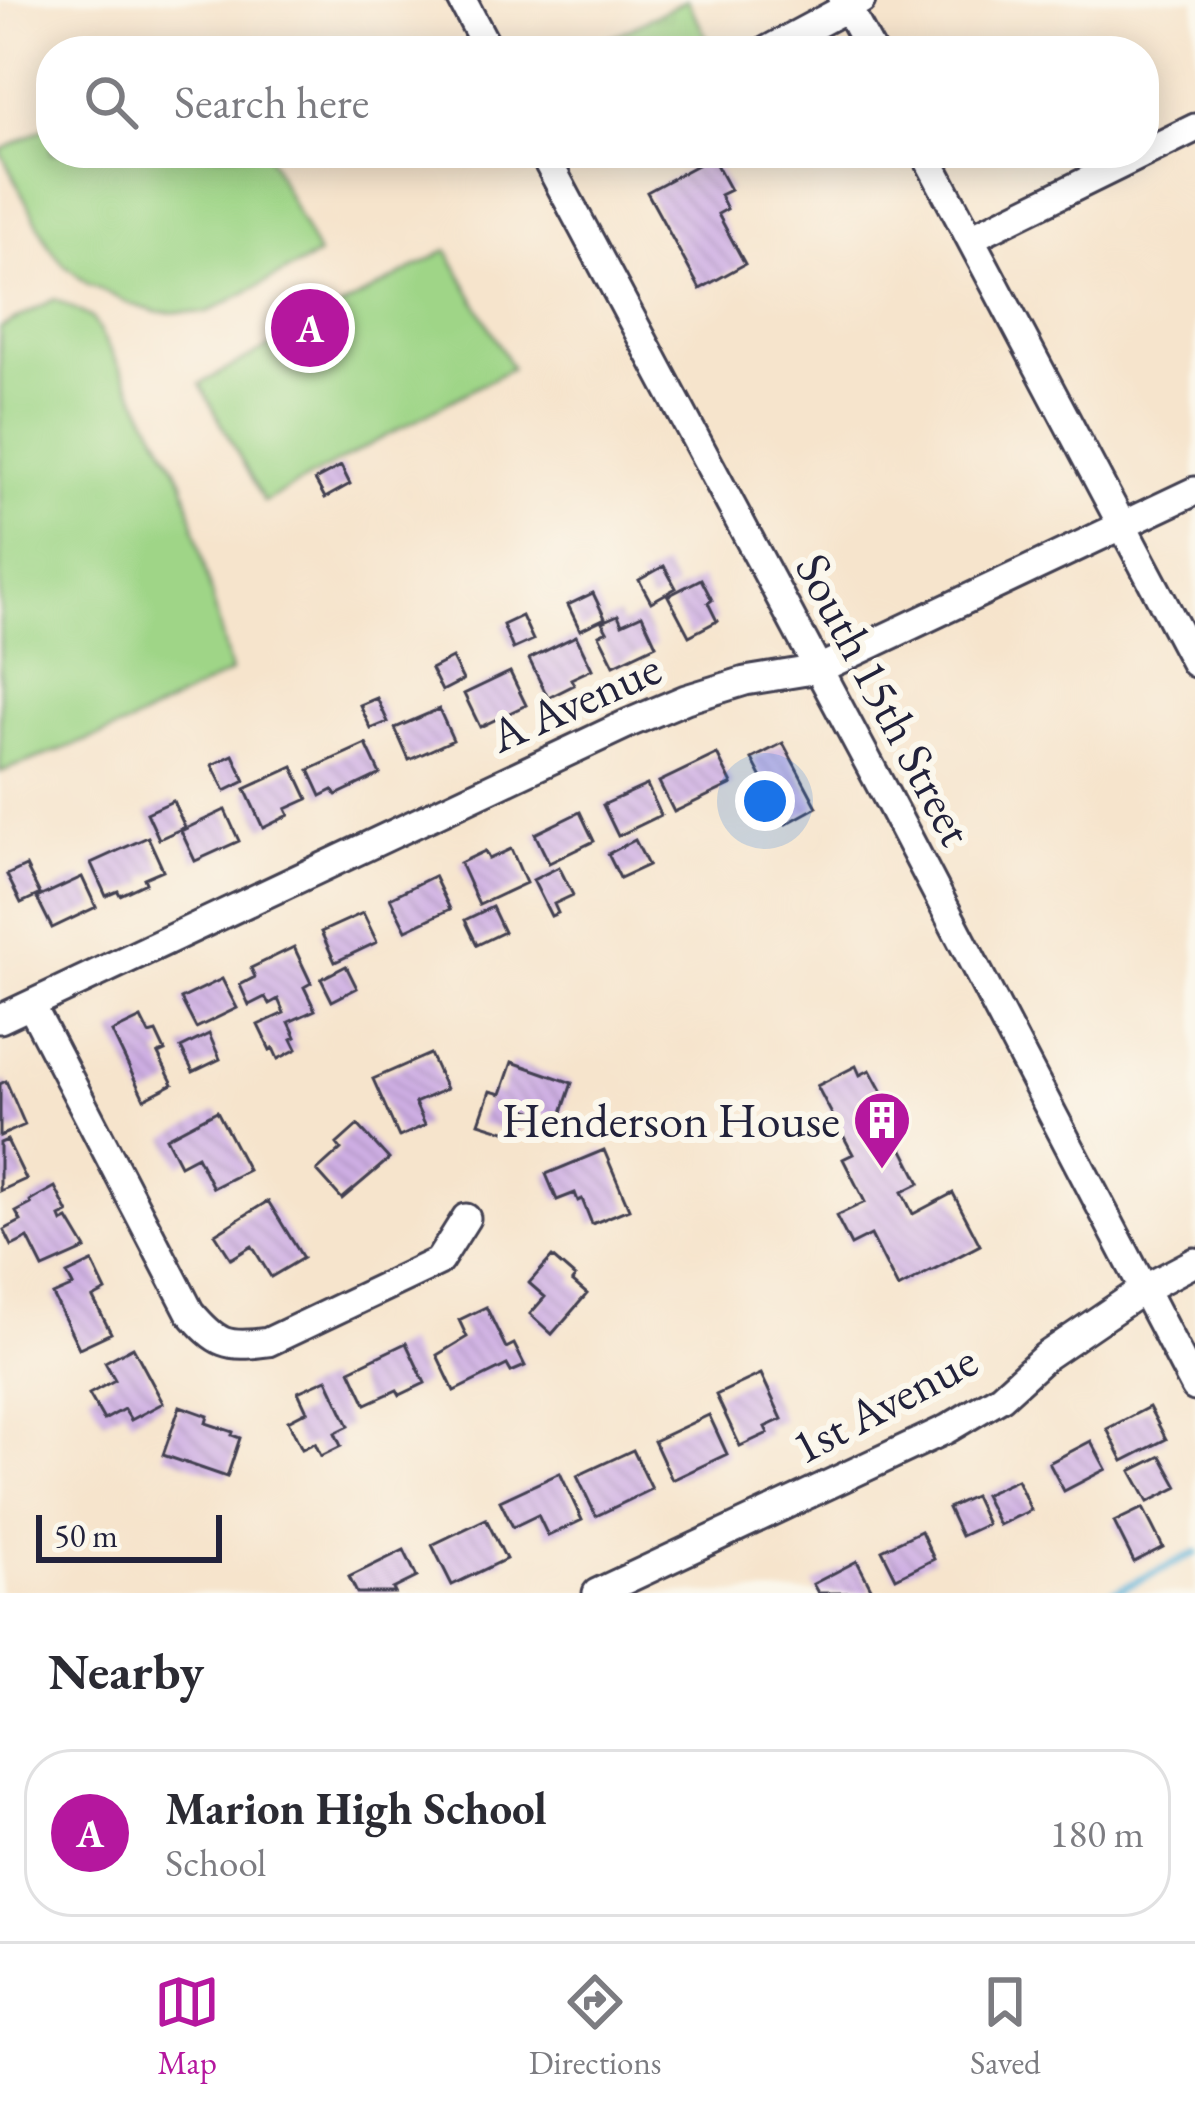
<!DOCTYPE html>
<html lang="en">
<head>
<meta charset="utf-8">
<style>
	:root { --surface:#fff; --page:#f7f7f7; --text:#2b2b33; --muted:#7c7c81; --line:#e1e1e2; --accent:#b5179e }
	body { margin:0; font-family:"EB Garamond",serif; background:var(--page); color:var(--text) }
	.scale { position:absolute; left:36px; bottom:30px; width:186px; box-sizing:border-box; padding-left:12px; border:6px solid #22223b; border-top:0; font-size:33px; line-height:42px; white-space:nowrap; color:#22223b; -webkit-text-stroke:9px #fbf7ec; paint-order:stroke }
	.you { position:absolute; left:765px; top:801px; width:42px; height:42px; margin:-30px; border:9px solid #fff; border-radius:50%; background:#1a73e8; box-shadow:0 0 0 18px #1a73e833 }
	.badge { display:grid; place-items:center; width:78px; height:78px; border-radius:50%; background:var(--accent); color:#fff; font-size:39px; font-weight:700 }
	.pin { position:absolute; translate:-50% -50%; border:6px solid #fff; box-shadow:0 3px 12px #0006 }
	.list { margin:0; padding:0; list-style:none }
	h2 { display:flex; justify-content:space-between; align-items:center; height:156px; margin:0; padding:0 48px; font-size:51px }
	h2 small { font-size:39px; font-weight:400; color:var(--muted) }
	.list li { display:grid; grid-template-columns:78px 1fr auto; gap:36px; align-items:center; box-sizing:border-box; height:168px; margin:0 24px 24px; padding:0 24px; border:3px solid var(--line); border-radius:48px }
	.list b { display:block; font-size:45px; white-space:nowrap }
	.list p { margin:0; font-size:39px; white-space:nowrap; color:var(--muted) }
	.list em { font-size:39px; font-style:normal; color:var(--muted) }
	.icon { flex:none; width:66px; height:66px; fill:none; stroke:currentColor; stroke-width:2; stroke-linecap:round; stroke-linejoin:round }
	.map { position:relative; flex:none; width:1195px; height:1593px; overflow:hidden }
	.search { position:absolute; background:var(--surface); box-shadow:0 6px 30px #0003; left:36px; right:36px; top:36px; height:132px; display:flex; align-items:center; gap:30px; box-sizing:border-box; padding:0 42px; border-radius:48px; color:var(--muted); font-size:45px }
	.sheet { height:348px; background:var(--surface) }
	nav { display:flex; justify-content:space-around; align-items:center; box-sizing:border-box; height:168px; border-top:3px solid var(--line); background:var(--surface); font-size:33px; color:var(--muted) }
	nav a { display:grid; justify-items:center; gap:6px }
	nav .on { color:var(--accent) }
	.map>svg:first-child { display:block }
	.park { fill:url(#park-tufts); stroke:#607c61; stroke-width:3 }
	.pitch { fill:#9fd587; stroke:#607c61; stroke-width:3 }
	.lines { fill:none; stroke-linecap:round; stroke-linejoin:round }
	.stream { stroke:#59aed5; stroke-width:8 }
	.building { fill:url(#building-back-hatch) }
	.minor-casing { stroke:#423f51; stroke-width:33 }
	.minor { stroke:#fff; stroke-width:27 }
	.labels { text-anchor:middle; stroke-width:12; stroke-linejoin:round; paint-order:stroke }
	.street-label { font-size:48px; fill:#22223b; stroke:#fbf7ec }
	.poi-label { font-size:48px; fill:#22223b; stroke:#fbf7ec; text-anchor:end }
</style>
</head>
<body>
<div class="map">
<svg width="1195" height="1593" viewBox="0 0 1195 1593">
	<defs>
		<pattern id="park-tufts" width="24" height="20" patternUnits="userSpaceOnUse" patternTransform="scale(3)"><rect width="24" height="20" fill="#9fd587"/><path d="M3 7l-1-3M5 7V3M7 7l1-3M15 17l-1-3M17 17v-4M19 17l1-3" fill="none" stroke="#89b775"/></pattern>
		<pattern id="building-back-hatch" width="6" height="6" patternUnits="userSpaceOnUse" patternTransform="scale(3)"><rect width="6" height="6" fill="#ceaee3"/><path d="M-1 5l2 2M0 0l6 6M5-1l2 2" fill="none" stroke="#b195c4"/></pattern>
	</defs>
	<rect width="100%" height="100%" fill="#fbf7ec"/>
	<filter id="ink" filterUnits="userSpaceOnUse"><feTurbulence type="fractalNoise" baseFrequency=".00833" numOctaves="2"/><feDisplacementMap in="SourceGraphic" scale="24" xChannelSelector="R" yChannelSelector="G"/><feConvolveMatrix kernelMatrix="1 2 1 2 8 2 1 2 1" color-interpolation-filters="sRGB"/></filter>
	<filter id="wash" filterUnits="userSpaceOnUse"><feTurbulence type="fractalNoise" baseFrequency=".004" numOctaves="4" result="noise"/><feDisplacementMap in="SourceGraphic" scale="48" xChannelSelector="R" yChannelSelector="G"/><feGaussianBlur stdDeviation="2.7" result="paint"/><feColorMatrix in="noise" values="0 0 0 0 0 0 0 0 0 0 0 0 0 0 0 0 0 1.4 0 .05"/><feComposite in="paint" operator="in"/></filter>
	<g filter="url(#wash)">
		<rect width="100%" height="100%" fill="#f6e4cc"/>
		<!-- park -->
		<path class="park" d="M 687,0 L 707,38 L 682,51 L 607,51 L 603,42 Z"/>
		<!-- pitch -->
		<path class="pitch" d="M 51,125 L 51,153 L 267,153 L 318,255 L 206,313 L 157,312 L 133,305 L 88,284 L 64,265 L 50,247 L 0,151 Z
			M 447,250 L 512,368 L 264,502 L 200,384 Z
			M 55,299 L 92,318 L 183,481 L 231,672 L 126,726 L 0,772 L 0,328 Z"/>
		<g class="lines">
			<!-- stream -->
			<path class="stream" d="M 1113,1593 L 1195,1553"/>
		</g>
		<g id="blocks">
			<!-- building -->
			<path class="building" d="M 712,157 L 730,190 L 720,195 L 727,209 L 718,214 L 745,264 L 700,289 L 647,192 Z
				M 341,466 L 350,484 L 325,498 L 315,480 Z
				M 664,566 L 676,588 L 651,602 L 639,580 Z
				M 701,579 L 712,600 L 708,603 L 717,621 L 689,636 L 668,596 Z
				M 593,593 L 605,618 L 580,630 L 568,605 Z
				M 618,615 L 622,624 L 642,615 L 656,645 L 614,665 L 599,635 L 607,631 L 602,622 Z
				M 522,616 L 533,640 L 513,649 L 503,625 Z
				M 576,636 L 592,669 L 571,679 L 574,685 L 548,698 L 529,659 Z
				M 452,658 L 463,680 L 442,691 L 431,669 Z
				M 510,672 L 526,705 L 480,727 L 464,694 Z
				M 377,698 L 388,722 L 371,729 L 360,705 Z
				M 439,709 L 453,740 L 409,760 L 395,728 Z
				M 783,743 L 817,807 L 786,824 L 752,759 Z
				M 366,744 L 380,774 L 336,795 L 333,790 L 321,796 L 309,770 Z
				M 717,754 L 732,784 L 674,812 L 659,782 Z
				M 233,755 L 245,781 L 225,791 L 212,765 Z
				M 293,767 L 308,799 L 286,809 L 289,815 L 263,828 L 245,789 Z
				M 647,785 L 661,815 L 618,836 L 603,805 Z
				M 173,801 L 185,827 L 159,839 L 147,813 Z
				M 225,810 L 239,841 L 195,861 L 181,831 Z
				M 580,812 L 594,841 L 549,863 L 535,834 Z
				M 148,837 L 163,870 L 144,878 L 146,883 L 120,895 L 118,891 L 106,896 L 91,863 Z
				M 635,840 L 648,865 L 620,878 L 608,854 Z
				M 511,849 L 526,883 L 479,905 L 460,863 L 485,851 L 489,859 Z
				M 26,866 L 40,894 L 21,903 L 7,875 Z
				M 559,867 L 573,895 L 554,904 L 558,913 L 551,916 L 533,880 Z
				M 434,876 L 450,909 L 406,930 L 390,898 Z
				M 82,877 L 96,907 L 52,928 L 37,898 Z
				M 492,907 L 504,932 L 477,945 L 465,920 Z
				M 363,913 L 377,942 L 335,962 L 321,932 Z
				M 294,947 L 311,983 L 304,987 L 315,1010 L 289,1022 L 296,1037 L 292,1039 L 297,1049 L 278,1059 L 273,1048 L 270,1050 L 258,1025 L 284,1013 L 278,999 L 269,1004 L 265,997 L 249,1005 L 240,985 L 255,977 L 251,968 Z
				M 346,966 L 357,988 L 332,1001 L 321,979 Z
				M 222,979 L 237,1008 L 196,1028 L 181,999 Z
				M 141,1018 L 149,1034 L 156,1032 L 165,1051 L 158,1054 L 173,1084 L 144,1099 L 112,1032 Z
				M 209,1034 L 220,1059 L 193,1072 L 181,1048 Z
				M 430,1054 L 446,1089 L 415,1103 L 425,1125 L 399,1137 L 373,1079 Z
				M 512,1062 L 572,1083 L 559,1121 L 526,1109 L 517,1135 L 479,1123 L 490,1091 L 501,1094 Z
				M 856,1066 L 860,1075 L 870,1070 L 889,1105 L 879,1110 L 884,1118 L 871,1125 L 880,1142 L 895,1134 L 920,1183 L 902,1192 L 913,1214 L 953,1193 L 980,1245 L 898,1288 L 871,1235 L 851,1245 L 836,1216 L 865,1202 L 843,1159 L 853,1154 L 817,1086 Z
				M 6,1081 L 25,1125 L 0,1136 L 0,1084 Z
				M 217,1111 L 248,1170 L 213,1188 L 197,1156 L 180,1165 L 166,1138 Z
				M 358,1125 L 389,1159 L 342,1199 L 317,1171 L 341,1149 L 337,1144 Z
				M 7,1140 L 26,1179 L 0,1191 L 0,1143 Z
				M 604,1150 L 629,1209 L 592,1224 L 582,1199 L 578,1201 L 575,1193 L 557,1200 L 546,1174 Z
				M 55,1187 L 68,1213 L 60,1217 L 62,1222 L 68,1219 L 86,1249 L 43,1268 L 28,1238 L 12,1246 L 4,1230 L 21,1221 L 16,1212 L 31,1204 L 30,1201 Z
				M 268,1201 L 303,1258 L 271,1277 L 252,1246 L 231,1259 L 215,1234 Z
				M 552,1257 L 575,1277 L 572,1281 L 587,1294 L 552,1334 L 530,1314 L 545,1297 L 529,1283 Z
				M 92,1262 L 106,1291 L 93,1298 L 111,1333 L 79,1348 L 53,1295 L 73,1286 L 67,1274 Z
				M 486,1307 L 506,1348 L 514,1344 L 525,1366 L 511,1372 L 507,1365 L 454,1391 L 437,1355 L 467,1337 L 459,1320 Z
				M 406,1343 L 425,1383 L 400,1395 L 397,1390 L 366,1404 L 350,1370 Z
				M 133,1347 L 163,1403 L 131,1420 L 124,1409 L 104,1420 L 89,1394 L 115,1380 L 105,1362 Z
				M 761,1374 L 782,1419 L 765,1427 L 768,1433 L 740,1446 L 716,1395 Z
				M 327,1379 L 349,1426 L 335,1433 L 341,1446 L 321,1456 L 315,1443 L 302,1449 L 288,1421 L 307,1411 L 298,1392 Z
				M 180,1406 L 208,1416 L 206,1423 L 233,1432 L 232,1435 L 240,1438 L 227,1477 L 163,1455 Z
				M 1149,1407 L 1166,1439 L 1123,1461 L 1107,1429 Z
				M 709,1415 L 727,1454 L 672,1480 L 654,1441 Z
				M 1091,1441 L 1106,1469 L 1064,1491 L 1049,1463 Z
				M 633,1450 L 652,1489 L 596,1516 L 577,1476 Z
				M 1161,1456 L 1178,1487 L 1148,1502 L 1131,1471 Z
				M 560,1473 L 582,1520 L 548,1536 L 538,1515 L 513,1527 L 500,1501 Z
				M 1017,1480 L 1031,1510 L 999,1525 L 984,1495 Z
				M 974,1496 L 987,1524 L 961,1536 L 948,1508 Z
				M 1143,1508 L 1163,1547 L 1134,1562 L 1114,1522 Z
				M 486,1519 L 506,1559 L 452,1585 L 432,1545 Z
				M 921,1531 L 934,1559 L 896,1578 L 882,1550 Z
				M 404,1550 L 417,1577 L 393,1589 L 395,1593 L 357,1593 L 349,1577 Z
				M 857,1561 L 872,1590 L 867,1593 L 818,1593 L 813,1584 Z"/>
		</g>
	</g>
	<g filter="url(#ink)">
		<use href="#blocks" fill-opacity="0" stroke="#423f51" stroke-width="3"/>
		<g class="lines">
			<!-- minor casing -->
			<g class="minor-casing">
				<path id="minor" d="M 462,0 L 489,51
					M 843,0 L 871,51
					M 766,51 L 861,0
					M 543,153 L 890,803 L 1195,1387
					M 925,153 L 1195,663
					M 1144,153 L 1195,128
					M 971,238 L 1144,153
					M 31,1005 L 190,1312 C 217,1344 226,1348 268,1342 L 439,1261 L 466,1218
					M 0,1019 L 629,723 L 686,699 L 745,681 L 819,669 L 1195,491
					M 597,1593 L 947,1429 L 1001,1397 L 1046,1356 L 1144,1289 L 1195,1262"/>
			</g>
			<!-- minor -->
			<use href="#minor" class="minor"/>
		</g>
	</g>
	<!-- icons -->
	<defs>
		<g id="building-pin" transform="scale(3)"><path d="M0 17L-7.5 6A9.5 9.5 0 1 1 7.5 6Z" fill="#b5179e" stroke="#fbf7ec"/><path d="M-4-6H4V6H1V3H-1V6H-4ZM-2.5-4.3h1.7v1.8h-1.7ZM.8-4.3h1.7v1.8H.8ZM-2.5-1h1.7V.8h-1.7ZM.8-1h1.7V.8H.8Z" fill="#fff"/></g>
	</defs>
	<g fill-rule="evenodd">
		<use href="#building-pin" x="882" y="1120"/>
	</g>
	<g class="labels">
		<!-- street labels -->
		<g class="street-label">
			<text transform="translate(885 699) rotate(62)" y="17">South 15th Street</text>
			<text transform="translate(575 701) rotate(-24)" y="17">A Avenue</text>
			<text transform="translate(884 1403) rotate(-28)" y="17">1st Avenue</text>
		</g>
		<!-- poi labels -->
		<g class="poi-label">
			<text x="840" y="1137">Henderson House</text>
		</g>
	</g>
</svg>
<div class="scale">50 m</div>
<div class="you"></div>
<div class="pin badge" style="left:310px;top:328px">A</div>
<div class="search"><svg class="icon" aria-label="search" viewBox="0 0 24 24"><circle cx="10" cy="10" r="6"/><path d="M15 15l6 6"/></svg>Search here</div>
</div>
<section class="sheet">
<h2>Nearby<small></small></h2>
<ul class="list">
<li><span class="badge">A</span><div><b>Marion High School</b><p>School</p></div><em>180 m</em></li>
</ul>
</section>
<nav>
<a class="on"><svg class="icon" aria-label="map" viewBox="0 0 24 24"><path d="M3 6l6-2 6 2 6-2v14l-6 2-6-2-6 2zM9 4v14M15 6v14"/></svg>Map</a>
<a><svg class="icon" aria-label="directions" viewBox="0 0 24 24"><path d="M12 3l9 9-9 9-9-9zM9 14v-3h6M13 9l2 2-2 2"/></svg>Directions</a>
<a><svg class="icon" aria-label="saved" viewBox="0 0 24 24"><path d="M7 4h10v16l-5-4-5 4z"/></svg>Saved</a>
</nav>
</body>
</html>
